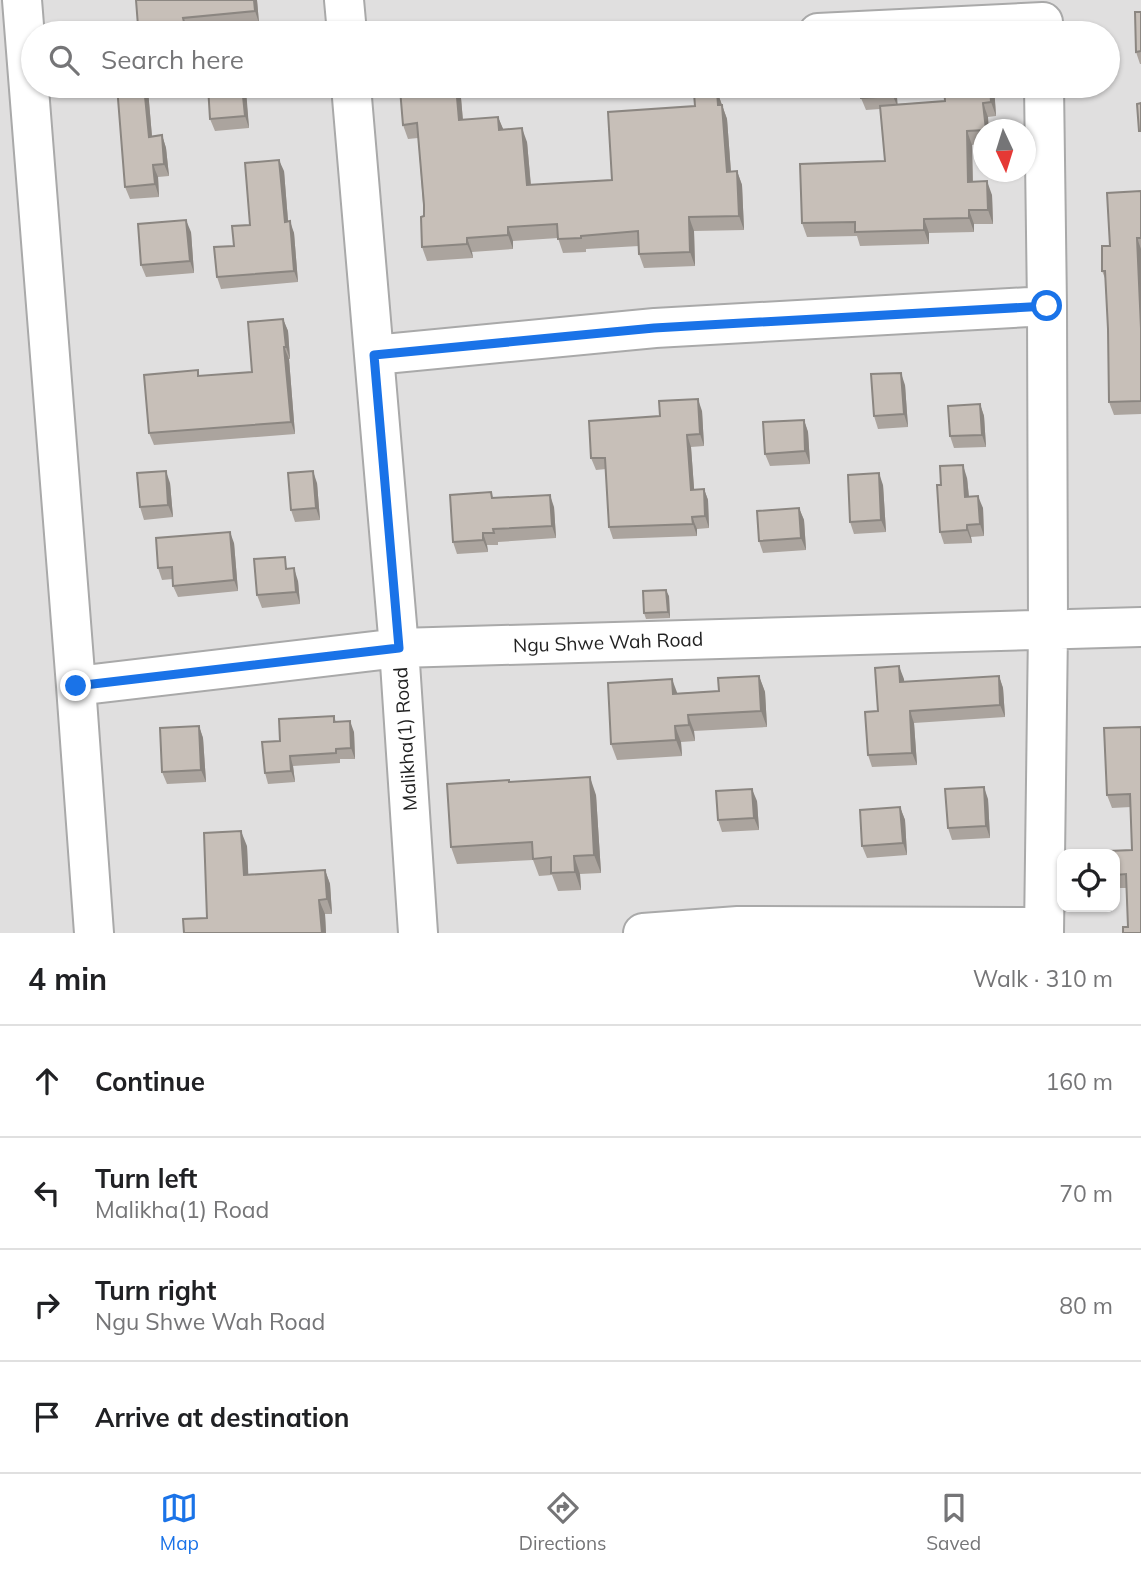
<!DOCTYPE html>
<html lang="en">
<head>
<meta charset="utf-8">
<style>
	:root { --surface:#fff; --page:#f6f6f6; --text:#202124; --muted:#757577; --line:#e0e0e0; --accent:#1a73e8 }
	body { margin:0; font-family:Mulish,sans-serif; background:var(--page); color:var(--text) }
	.controls { position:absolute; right:21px; bottom:21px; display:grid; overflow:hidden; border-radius:14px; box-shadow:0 2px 5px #0004 }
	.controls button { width:63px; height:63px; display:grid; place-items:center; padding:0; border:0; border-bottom:2px solid var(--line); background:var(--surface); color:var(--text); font:35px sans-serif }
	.compass { position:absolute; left:973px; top:119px; width:63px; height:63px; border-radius:50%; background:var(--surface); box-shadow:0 2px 5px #0004; rotate:176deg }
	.stop { position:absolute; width:21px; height:21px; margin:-16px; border:5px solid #1a73e8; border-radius:50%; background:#fff }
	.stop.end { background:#1a73e8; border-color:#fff; box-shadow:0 2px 7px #0008 }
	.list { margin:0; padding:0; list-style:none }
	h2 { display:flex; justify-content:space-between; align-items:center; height:91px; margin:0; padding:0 28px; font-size:30px }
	h2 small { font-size:23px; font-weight:400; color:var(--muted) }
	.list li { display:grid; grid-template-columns:46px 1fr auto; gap:21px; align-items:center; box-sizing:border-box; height:112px; padding:0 28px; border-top:2px solid var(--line) }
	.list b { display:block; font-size:26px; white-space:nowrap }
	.list p { margin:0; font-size:23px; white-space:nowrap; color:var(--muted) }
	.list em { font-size:23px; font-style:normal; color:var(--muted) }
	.icon { flex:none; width:38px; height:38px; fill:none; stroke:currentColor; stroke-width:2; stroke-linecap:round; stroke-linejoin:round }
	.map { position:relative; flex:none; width:1141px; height:933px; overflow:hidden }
	.search { position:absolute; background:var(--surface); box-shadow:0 2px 5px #0004; left:21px; right:21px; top:21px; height:77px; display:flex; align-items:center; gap:18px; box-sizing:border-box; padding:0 24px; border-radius:38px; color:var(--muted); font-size:26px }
	.sheet { height:539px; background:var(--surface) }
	nav { display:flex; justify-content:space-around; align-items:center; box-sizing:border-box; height:98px; border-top:2px solid var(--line); background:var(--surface); font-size:19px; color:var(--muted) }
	nav a { display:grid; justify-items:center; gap:4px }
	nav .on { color:var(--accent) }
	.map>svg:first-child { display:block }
	.residential { fill:#e0dfdf; fill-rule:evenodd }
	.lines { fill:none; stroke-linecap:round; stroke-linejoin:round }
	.minor-casing { stroke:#a9a9a9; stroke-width:42 }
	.minor { stroke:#fff; stroke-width:38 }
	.wall { fill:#aba49e }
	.shaded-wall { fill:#8b8681 }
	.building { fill:#c7bfb8; stroke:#8b8681; stroke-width:2 }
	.route { stroke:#1a73e8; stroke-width:9 }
	.labels { text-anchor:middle; stroke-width:7; stroke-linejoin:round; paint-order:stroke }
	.street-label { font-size:19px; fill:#222; stroke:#fff }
</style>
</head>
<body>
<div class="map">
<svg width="1141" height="933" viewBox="0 0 1141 933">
	<rect width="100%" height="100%" fill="#f2efe9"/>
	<!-- residential -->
	<path class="residential" d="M 0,0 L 1141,0 L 1141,933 L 0,933 ZM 33,33 L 1108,33 L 1108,86 L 33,86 ZM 984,130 L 1026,130 L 1026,172 L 984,172 ZM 1062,854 L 1115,854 L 1115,907 L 1062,907 Z"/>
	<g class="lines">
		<!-- minor casing -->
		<g class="minor-casing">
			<path id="minor" d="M 22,0 L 76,686 L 94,933
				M 344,0 L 347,33
				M 818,33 L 1043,22
				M 351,86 L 399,648 L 418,933
				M 374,355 L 655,328 L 1047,306
				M 76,686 L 399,648 L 1141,627
				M 643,933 L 738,926 L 1044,927
				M 1044,933 L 1048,630 L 1047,306 L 1044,86"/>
		</g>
		<!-- minor -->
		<use href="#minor" class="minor"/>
	</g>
	<!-- wall -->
	<path class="wall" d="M 257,0 L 259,23 L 188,30 L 188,33 L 140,33 L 138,26 Z
		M 1141,12 L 1141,64 L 1140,64 L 1136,52 Z
		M 117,86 L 147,86 L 148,90 L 152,136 L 162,135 L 166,148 L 169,176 L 158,177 L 159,197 L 130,199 L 125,187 Z
		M 208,86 L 245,86 L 249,128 L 215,131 L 210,119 Z
		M 896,86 L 897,104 L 945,101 L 994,86 L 996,116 L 988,117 L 984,130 L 984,144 L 972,145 L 973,182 L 992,195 L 993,224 L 974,224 L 974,232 L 929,233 L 929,244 L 860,246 L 857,236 L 807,237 L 802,223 L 885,161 L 880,109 L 866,110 L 861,98 Z
		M 717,91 L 727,119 L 731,172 L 737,171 L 742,185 L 744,230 L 694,231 L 695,266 L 644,268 L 639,254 L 639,246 L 586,249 L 586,252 L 563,253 L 558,238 L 513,241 L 513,249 L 472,252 L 473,258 L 427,261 L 422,247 L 424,216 L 418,138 L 408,139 L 403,125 L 461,98 L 463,120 L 498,117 L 503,129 L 527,142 L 531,185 L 612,180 L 695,106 Z
		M 284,171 L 288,221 L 294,233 L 298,282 L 221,289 L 217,277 L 234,246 L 250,225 Z
		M 1141,191 L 1141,414 L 1114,415 L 1109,402 L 1108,329 L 1105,278 L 1102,271 L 1110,246 Z
		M 191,232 L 194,273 L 146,277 L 141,265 Z
		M 283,319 L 288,331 L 290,359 L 289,359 L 295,434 L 154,445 L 149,433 L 200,376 L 252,372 Z
		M 905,385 L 908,427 L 878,429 L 874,416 Z
		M 980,404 L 984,416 L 986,447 L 954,448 L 950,436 Z
		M 702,411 L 704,446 L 691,447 L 694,489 L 704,489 L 708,500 L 709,528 L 697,529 L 697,536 L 613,539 L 609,527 L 606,469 L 596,470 L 591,458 L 660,416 Z
		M 804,420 L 808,432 L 810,464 L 770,466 L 765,454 Z
		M 967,478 L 969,496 L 983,508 L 984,536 L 971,537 L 972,543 L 944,544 L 940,532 L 941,485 Z
		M 170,483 L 173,517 L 144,520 L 140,507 Z
		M 317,483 L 320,520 L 295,522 L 291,510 Z
		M 883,485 L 886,532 L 854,534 L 850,522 Z
		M 493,498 L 554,507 L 556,538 L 498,542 L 498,545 L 487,545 L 488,552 L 457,554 L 453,542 Z
		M 799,508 L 804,520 L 806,550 L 763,553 L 759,541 Z
		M 234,543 L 238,591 L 178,597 L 173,586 L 173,579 L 162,580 L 158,568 Z
		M 298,581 L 300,604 L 262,608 L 257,595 Z
		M 669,596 L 670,618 L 646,619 L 644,613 Z
		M 759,676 L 765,692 L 767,727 L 694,731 L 695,741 L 681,742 L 682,756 L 617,760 L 611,744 L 677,693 L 719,691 Z
		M 999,676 L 1003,688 L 1005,717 L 914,723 L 917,765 L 872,767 L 868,755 L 878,711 L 904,679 L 904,682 Z
		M 334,716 L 336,722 L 354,732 L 355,759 L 340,759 L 340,763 L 293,766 L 295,782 L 268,784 L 265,773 L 280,741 Z
		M 199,726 L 203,738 L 206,782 L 167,784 L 162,772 Z
		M 1141,727 L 1128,927 L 1126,888 L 1115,888 L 1115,854 L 1132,850 L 1131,807 L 1112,808 L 1107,795 Z
		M 510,782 L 596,795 L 601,873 L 580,874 L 581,890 L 558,891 L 552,875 L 539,876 L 533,860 L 457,864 L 451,847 Z
		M 988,799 L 990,838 L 952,840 L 948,828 Z
		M 757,801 L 759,830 L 722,832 L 718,820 Z
		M 900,807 L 905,820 L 907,855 L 867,858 L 862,846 Z
		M 247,846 L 248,874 L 325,870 L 330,884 L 332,914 L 325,914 L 326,933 L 184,933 L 207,918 Z"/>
	<!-- shaded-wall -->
	<path class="shaded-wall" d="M 254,0 L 257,0 L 259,23 L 255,11 Z
		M 144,86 L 147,86 L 148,90 L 153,149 L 149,137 Z
		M 242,86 L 245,86 L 246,89 L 249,128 L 245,116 Z
		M 457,86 L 461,98 L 464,134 L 459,120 Z
		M 892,86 L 896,86 L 898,108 L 893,96 Z
		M 990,86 L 994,86 L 996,116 L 991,102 Z
		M 717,91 L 722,105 L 718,105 Z
		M 983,103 L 988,117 L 989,130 L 986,130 Z
		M 722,105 L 727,119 L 732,186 L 727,172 Z
		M 498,117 L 504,131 L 499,130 Z
		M 522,128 L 527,142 L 532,199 L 527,185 Z
		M 967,131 L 972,145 L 973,196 L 968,182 Z
		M 162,135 L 166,148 L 169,176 L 164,164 Z
		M 279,160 L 284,171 L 289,233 L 285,222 Z
		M 153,165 L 158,177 L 159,197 L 155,184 Z
		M 737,171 L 742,185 L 744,230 L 739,216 Z
		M 987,181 L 992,195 L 993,224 L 988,210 Z
		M 969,210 L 974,224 L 974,232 L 969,218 Z
		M 689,217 L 694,231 L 695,266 L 690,252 Z
		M 924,219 L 929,233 L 929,244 L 924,230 Z
		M 186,220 L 191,232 L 194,273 L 190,261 Z
		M 290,221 L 294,233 L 298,282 L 294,271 Z
		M 508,227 L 513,241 L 513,249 L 508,235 Z
		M 467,238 L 472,252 L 473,258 L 467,244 Z
		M 1137,238 L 1141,249 L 1141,330 L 1140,328 Z
		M 283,319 L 288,331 L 290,359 L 286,347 Z
		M 284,347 L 289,359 L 295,434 L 291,422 Z
		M 901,373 L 905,385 L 908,427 L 904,414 Z
		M 698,399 L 702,411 L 704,446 L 700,434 Z
		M 980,404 L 984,416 L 986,447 L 982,435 Z
		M 804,420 L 808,432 L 810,464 L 805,451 Z
		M 687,435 L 691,447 L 695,501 L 691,490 Z
		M 963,465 L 967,478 L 970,509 L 965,497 Z
		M 166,471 L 170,483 L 173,517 L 168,505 Z
		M 313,471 L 317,483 L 320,520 L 316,508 Z
		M 879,473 L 883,485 L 886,532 L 881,520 Z
		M 704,489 L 708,500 L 709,528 L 705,516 Z
		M 550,495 L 554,507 L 556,538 L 552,526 Z
		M 978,496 L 983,508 L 984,536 L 980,524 Z
		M 799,508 L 804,520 L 806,550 L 801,538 Z
		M 692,517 L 697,529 L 697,536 L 693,524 Z
		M 967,525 L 971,537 L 972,543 L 967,530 Z
		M 230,532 L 234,543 L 238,591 L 234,580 Z
		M 483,533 L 487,545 L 488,552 L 483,540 Z
		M 294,568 L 298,581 L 300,604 L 296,592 Z
		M 666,590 L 669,596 L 670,618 L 668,612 Z
		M 899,666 L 904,679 L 905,695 L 900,682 Z
		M 759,676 L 765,692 L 767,727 L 761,711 Z
		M 999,676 L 1003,688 L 1005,717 L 1000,705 Z
		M 672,679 L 678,695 L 673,694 Z
		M 910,711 L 914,723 L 917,765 L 912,753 Z
		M 688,715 L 694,731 L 695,741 L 689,725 Z
		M 350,721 L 354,732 L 355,759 L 351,748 Z
		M 199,726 L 203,738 L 206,782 L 201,770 Z
		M 675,726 L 681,742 L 682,756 L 676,740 Z
		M 290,756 L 293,766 L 295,782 L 291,771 Z
		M 590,777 L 596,795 L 601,873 L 594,855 Z
		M 984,787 L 988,799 L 990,838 L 986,826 Z
		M 752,789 L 757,801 L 759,830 L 754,818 Z
		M 900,807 L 905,820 L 907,855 L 903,843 Z
		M 241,831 L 247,846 L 249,889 L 244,875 Z
		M 574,856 L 580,874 L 581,890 L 575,872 Z
		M 325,870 L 330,884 L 332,914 L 327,899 Z
		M 319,900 L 325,914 L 326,933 L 322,933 Z"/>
	<!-- building -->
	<path class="building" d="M 136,0 L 254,0 L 255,11 L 183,18 L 184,22 L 138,26 Z
		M 1135,12 L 1141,12 L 1141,51 L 1136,52 Z
		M 117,86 L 144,86 L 149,137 L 162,135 L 164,164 L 153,165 L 155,184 L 125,187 Z
		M 208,86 L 242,86 L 245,116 L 210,119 Z
		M 435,86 L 456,86 L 459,120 L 498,117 L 499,130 L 522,128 L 527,185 L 612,180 L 608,112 L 695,106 L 694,93 L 717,91 L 718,105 L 722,105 L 727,172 L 737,171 L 739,216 L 689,217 L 690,252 L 639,254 L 638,231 L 581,236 L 581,238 L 558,239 L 557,224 L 508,227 L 508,235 L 467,238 L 467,244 L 422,247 L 421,217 L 424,216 L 424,205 L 417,123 L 403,125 L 400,89 Z
		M 860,86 L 892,86 L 893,96 L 861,98 Z
		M 944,86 L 990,86 L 991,102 L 983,103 L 986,130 L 967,131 L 968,182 L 987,181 L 988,210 L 969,210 L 969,218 L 924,219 L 924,230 L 855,232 L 855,222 L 802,223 L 800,164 L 885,161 L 880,106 L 945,101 Z
		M 1141,103 L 1141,131 L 1139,131 L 1137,104 Z
		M 279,160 L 285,222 L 290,221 L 294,271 L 217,277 L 214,247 L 234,246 L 232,226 L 250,225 L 245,163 Z
		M 1141,191 L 1141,238 L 1137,238 L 1141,328 L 1141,401 L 1109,402 L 1108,329 L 1105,271 L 1102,271 L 1102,246 L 1110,246 L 1107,193 Z
		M 186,220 L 190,261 L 141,265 L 138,224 Z
		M 283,319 L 286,347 L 284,347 L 291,422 L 149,433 L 144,375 L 198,370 L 198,376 L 252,372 L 248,322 Z
		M 901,373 L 904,414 L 874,416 L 871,374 Z
		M 698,399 L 700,434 L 687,435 L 691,490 L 704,489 L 705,516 L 692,517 L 693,524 L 609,527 L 605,458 L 591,458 L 589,421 L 660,416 L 659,401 Z
		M 980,404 L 982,435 L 950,436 L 948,406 Z
		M 804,420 L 805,451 L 765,454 L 763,422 Z
		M 963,465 L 965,497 L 978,496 L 980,524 L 967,525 L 967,530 L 940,532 L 937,485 L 941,485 L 940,466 Z
		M 166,471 L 168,505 L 140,507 L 137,473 Z
		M 313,471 L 316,508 L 291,510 L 288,473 Z
		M 879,473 L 881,520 L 850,522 L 848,475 Z
		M 491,492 L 492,498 L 550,495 L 552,526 L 493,529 L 494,533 L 483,533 L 483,540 L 453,542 L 450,495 Z
		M 799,508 L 801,538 L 759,541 L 757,511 Z
		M 230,532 L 234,580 L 173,586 L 172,567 L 158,568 L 156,538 Z
		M 285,557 L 286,569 L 294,568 L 296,592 L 257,595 L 254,559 Z
		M 666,590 L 668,612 L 644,613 L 643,591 Z
		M 899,666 L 900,682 L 999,676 L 1000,705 L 910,711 L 912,753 L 868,755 L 865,712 L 878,711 L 875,668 Z
		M 759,676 L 761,711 L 688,715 L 689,725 L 675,726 L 676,740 L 611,744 L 608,683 L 672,679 L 673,694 L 719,691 L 718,678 Z
		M 334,716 L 334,722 L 350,721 L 351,748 L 336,749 L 336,753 L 290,756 L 291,771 L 265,773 L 262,742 L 280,741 L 279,719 Z
		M 199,726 L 201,770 L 162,772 L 160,728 Z
		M 1141,727 L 1141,933 L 1123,933 L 1123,927 L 1128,927 L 1126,874 L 1115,875 L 1115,854 L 1085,854 L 1085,852 L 1132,850 L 1130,794 L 1107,795 L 1104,728 Z
		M 590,777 L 594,855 L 574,856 L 575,872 L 551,873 L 551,857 L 533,859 L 532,842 L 451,847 L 447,784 L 509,780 L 509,782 Z
		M 984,787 L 986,826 L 948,828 L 945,789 Z
		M 752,789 L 754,818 L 718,820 L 716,791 Z
		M 900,807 L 903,843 L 862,846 L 860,810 Z
		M 241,831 L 244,875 L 325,870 L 327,899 L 319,900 L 322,933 L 184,933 L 183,919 L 207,918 L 204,833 Z"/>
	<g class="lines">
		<!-- route -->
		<path class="route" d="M 76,686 L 399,648 L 374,355 L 654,328 L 1047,306"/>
	</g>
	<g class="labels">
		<!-- street labels -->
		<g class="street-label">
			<text transform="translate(608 642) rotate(-2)" y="7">Ngu Shwe Wah Road</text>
			<text transform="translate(405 739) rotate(-94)" y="7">Malikha(1) Road</text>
		</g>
	</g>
</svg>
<div class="controls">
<button><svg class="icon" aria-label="locate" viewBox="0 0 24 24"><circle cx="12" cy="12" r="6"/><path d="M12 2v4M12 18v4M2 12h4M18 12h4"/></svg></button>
</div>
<svg class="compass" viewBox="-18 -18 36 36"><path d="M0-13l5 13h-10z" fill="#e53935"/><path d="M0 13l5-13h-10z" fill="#757577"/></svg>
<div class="stop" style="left:1047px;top:306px"></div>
<div class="stop end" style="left:76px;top:686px"></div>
<div class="search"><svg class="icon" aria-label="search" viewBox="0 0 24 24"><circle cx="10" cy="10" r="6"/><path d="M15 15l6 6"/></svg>Search here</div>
</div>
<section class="sheet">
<h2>4 min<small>Walk · 310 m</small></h2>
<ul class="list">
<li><svg class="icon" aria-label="ahead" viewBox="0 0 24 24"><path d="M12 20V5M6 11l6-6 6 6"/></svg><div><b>Continue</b></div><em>160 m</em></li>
<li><svg class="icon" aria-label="left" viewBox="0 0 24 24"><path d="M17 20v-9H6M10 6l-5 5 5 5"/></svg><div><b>Turn left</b><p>Malikha(1) Road</p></div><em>70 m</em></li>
<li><svg class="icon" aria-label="right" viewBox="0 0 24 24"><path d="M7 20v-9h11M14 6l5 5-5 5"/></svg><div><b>Turn right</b><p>Ngu Shwe Wah Road</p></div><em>80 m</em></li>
<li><svg class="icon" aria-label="arrive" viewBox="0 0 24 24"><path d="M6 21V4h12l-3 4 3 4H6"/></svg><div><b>Arrive at destination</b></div></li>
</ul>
</section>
<nav>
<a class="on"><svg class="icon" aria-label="map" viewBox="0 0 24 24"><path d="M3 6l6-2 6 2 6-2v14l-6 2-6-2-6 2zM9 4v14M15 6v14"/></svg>Map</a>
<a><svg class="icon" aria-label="directions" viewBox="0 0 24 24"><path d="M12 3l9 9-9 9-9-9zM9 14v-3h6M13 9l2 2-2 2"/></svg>Directions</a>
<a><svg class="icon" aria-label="saved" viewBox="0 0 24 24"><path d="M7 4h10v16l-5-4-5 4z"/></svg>Saved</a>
</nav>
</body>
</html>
